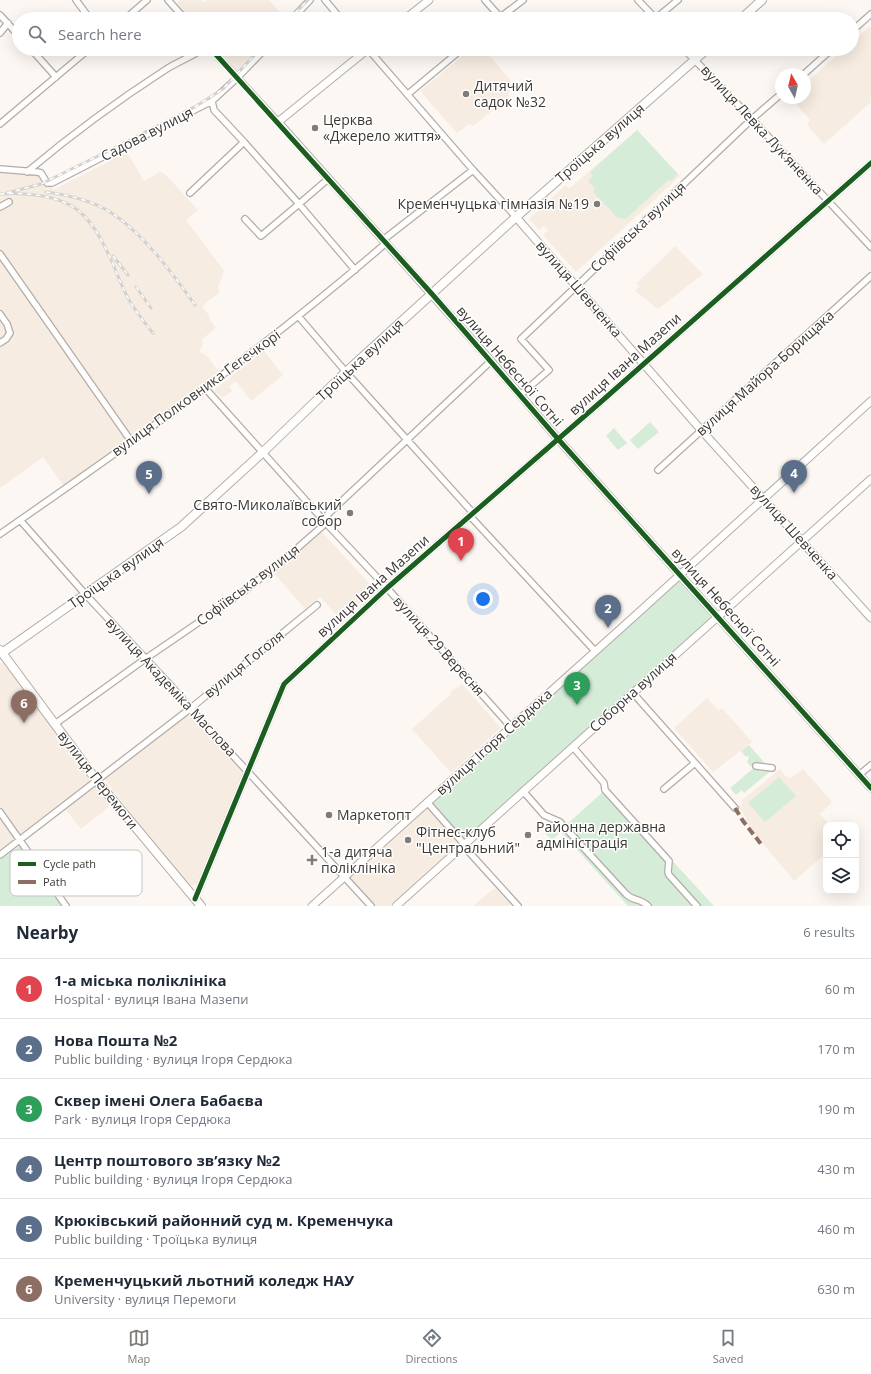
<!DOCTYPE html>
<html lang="en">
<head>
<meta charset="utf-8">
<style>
	:root { --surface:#fff; --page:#f2f2f3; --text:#1f2937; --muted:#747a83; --line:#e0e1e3; --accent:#7f7b76 }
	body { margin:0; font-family:"Open Sans",sans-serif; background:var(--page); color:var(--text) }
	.controls { position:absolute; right:12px; bottom:12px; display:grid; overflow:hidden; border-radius:8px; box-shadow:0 4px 16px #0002 }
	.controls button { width:36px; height:36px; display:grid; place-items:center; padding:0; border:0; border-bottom:1px solid var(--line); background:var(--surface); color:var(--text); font:20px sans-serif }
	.compass { position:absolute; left:775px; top:68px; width:36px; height:36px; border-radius:50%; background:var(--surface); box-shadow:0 4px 16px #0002; rotate:352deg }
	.you { position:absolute; left:483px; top:599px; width:14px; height:14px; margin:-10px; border:3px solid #fff; border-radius:50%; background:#1a73e8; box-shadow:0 0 0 6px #1a73e833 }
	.badge { display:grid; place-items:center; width:26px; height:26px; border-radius:50%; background:var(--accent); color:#fff; font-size:13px; font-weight:700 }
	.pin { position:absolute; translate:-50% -33px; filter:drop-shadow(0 1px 2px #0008) }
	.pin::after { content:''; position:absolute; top:21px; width:14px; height:12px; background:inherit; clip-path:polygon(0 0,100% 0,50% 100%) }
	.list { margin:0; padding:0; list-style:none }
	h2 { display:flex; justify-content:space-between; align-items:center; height:52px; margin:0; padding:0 16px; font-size:17px }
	h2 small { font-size:13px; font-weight:400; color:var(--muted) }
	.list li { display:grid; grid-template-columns:26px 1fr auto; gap:12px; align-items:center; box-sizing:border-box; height:60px; padding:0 16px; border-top:1px solid var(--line) }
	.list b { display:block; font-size:15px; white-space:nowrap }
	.list p { margin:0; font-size:13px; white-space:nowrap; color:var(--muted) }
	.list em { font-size:13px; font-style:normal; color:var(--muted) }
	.icon { flex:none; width:22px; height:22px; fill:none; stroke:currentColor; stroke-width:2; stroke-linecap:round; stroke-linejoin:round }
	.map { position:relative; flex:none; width:871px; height:906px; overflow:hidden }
	.search { position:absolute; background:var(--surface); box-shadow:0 4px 16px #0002; left:12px; right:12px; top:12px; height:44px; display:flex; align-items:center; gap:10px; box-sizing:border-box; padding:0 14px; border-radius:22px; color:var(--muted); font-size:15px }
	.sheet { height:412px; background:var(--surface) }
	nav { display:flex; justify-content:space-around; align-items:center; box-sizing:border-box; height:56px; border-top:1px solid var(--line); background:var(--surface); font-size:11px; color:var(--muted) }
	nav a { display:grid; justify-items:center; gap:2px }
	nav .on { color:var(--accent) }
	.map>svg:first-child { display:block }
	.built { fill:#f6ece1 }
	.green { fill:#d5ecd8 }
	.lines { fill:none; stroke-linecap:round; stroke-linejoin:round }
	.minor-casing { stroke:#b1ada9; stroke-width:8 }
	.tertiary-casing { stroke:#b1ada9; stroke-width:9 }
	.secondary-casing { stroke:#b1ada9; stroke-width:10 }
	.minor { stroke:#fffefd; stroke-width:5.5 }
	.tertiary { stroke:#fffefd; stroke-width:7 }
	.secondary { stroke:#fffefd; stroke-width:8 }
	.rail-casing { stroke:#d4d2d1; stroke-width:3 }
	.rail { stroke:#fff; stroke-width:1.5; stroke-dasharray:4.5; stroke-linecap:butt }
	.quiet { stroke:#8d6e63; stroke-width:4; stroke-dasharray:8 4; stroke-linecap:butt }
	.cycleway-casing { stroke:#fff; stroke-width:8 }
	.cycleway { stroke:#1b5e20; stroke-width:5 }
	.poi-dot { fill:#7f7b76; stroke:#fff; stroke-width:1.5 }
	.labels { text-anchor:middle; stroke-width:3; stroke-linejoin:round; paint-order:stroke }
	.poi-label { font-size:14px; fill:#3c3834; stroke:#fff; text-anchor:start }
	.street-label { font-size:14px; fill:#3c3834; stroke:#fff }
	.key { fill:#fff; stroke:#c4c3c2; stroke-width:1 }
	.key-label { font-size:11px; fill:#3c3834 }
</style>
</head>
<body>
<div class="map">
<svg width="871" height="906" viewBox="0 0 871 906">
	<rect width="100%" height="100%" fill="#fcf7f2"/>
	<!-- built -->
	<path class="built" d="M 180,0 L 202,0 L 204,3 L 207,0 L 269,0 L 286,19 L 191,19 L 177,3 Z
		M 870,26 L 871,28 L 871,98 L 870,99 L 871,102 L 824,144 L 807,125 L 810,120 L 791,98 L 805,98 L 805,84 L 844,49 L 852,49 L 852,42 Z
		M 218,49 L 258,49 L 237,71 Z
		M 471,49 L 484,49 L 511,81 L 508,98 L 473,126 L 469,124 L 457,133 L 420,91 Z
		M 637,130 L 680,176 L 576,272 L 543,235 L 548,231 L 544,226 L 539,230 L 529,219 L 566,185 L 569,189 Z
		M 127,152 L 144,181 L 160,172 L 165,174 L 198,210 L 186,220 L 224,271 L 218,287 L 220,292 L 202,306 L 211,318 L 209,319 L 216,328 L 201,340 L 204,342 L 199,352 L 206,355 L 224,378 L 67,491 L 43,457 L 0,488 L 0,167 L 27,170 L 40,170 L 43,173 L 53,190 Z
		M 675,246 L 703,274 L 658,309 L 635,291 L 639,286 L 636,284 Z
		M 264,351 L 283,375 L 251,401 L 236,381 L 229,386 L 232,391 L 222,398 L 214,390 Z
		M 322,532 L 375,590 L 341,620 L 320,597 L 305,609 L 274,573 Z
		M 0,663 L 4,664 L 111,805 L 81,829 L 61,803 L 0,850 Z
		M 462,684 L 501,728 L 451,773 L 412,729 L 451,694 L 450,693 L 455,688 L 456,689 Z
		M 707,698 L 719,711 L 722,708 L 752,742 L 713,772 L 674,728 Z
		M 190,713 L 239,766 L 243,771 L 244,774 L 199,880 L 196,884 L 192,886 L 185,882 L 106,781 L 105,778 Z
		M 780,769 L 786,777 L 791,778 L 803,769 L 832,802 L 820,814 L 830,825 L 826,825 L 826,853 L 794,881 L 744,820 L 747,818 L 738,807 L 743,803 L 741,801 Z
		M 426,808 L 427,808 L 458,844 L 389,906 L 375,906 L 349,876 Z
		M 495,888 L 512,906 L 473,906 Z"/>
	<!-- green -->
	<path class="green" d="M 637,130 L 678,174 L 672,180 L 667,181 L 626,219 L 618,218 L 593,192 L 595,189 L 588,181 L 593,176 L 590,172 Z
		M 650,422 L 659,432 L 638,449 L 630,440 Z
		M 614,428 L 627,443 L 618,450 L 606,436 Z
		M 677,577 L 714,618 L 464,844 L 427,802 Z
		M 749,745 L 768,767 L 773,769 L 744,793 L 742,790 L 736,795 L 730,788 L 756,766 L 755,765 L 751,767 L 747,762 L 749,757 L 747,756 L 746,757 L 741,751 Z
		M 779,777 L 796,796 L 765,822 L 748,803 Z
		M 606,789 L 714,906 L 628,906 L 561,832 L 552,840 L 546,834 L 560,822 L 564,827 Z
		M 20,846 L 23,847 L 65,906 L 0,906 L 0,860 Z"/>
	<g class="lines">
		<!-- minor casing -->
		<g class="minor-casing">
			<path id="minor" d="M 76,0 L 90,19
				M 168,0 L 185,19
				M 325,0 L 341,19
				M 485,0 L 500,17
				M 638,0 L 656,19
				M 0,15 L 19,36
				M 125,19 L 147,0
				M 292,19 L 310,0
				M 498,19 L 523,0
				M 655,19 L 678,0
				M 852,31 L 871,14
				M 0,33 L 8,23
				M 31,49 L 56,77
				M 211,49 L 278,122
				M 368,49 L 473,170 L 516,217
				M 684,49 L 752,119 L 871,247
				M 804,74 L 832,49
				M 408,94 L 462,49
				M 212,101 L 214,110 L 244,142
				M 0,124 L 89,49
				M 0,169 L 37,172 L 41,173 L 47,183 L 52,183 L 212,101 L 237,78 L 265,49
				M 27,172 C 71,135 117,101 165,70 C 177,62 191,57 203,49
				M 190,193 L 244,142 L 299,204 L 328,179
				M 0,207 L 9,202
				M 245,219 L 261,236 L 299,204 L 355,270
				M 383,240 L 473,170
				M 0,254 L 131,441
				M 0,314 L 7,324 L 10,333 L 6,339 L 0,343
				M 299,317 L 346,372 L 473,513
				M 205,388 L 326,523 L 387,588 L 511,727
				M 520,395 L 549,370 L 521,339 L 752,119 L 781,94
				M 658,470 L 871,276
				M 470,516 L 595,651
				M 20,520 L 86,595 L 173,688 L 204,724 L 371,906
				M 0,534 C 133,442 264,349 386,243
				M 633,693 L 735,808
				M 55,724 L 145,659 L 243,592 L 286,558 L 326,523 L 328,514 L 491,361
				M 573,747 L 604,783 L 605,790 L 669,861 L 668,872 L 669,875 L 697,906
				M 756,766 L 772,768
				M 859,775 L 871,765
				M 664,789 L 695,763
				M 523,791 L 544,815 L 560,822 L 626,894 C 634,902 639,897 648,906
				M 427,802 L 464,844 L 469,852 L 518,906
				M 0,812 L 66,906
				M 0,855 L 191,708 L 317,605
				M 195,899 L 284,684 L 387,588 L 603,400 L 871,163"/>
		</g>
		<!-- tertiary casing -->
		<g class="tertiary-casing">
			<path id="tertiary" d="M 405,19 L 429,0
				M 368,49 L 278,122 L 491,361 L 558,439 L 871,788
				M 516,217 L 702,431 L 871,618
				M 312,906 L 638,613 L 871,401
				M 396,906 C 554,764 712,621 871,479"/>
		</g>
		<!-- secondary casing -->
		<g class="secondary-casing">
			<path id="secondary" d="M 741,19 L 762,0
				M 0,650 L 97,781 L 201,906
				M 2,653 L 181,527 L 262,453 L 346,372 L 516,217 L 707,49"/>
		</g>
		<!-- minor -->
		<use href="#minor" class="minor"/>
		<!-- tertiary -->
		<use href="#tertiary" class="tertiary"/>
		<!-- secondary -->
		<use href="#secondary" class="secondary"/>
		<!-- rail casing -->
		<g class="rail-casing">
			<path id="rail" d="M 289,19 L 308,0
				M 46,192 C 68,195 91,200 110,212 C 143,233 173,274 195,305
				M 7,193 L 41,184 L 149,131 L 193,108 L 223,89 L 260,49
				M 0,194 C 25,192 62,195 81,213 C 96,226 105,247 113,264 C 118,276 122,287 128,298 C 135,311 144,322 153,333
				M 113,256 L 128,275
				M 136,287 L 151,308"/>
		</g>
		<!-- rail -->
		<use href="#rail" class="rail"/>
		<!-- quiet -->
		<path class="quiet" d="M 735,808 L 743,821 L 761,844"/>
		<!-- cycleway casing -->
		<g class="cycleway-casing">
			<path id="cycleway" d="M 211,49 L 432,294 L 558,439 L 871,788
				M 195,899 L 284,684 L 387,588 L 603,400 L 871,163"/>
		</g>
		<!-- cycleway -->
		<use href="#cycleway" class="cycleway"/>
	</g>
	<!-- markers -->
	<g class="poi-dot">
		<circle cx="466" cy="94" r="4"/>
		<circle cx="315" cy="128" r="4"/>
		<circle cx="597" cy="204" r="4"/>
		<circle cx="350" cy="513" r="4"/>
		<circle cx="329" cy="815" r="4"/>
		<circle cx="528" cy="835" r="4"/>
		<circle cx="408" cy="840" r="4"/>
		<path d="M310 854h4v4h4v4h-4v4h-4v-4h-4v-4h4z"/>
	</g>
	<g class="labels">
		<!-- poi labels -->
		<g class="poi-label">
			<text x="474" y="91">Дитячий<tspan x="474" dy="16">садок №32</tspan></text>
			<text x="323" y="125">Церква<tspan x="323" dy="16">«Джерело життя»</tspan></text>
			<text x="589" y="209" text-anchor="end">Кременчуцька гімназія №19</text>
			<text x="342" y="510" text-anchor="end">Свято-Миколаївський<tspan x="342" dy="16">собор</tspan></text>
			<text x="337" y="820">Маркетопт</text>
			<text x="536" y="832">Районна державна<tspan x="536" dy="16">адміністрація</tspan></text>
			<text x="416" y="837">Фітнес-клуб<tspan x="416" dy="16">"Центральний"</tspan></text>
			<text x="321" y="857">1-а дитяча<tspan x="321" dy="16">поліклініка</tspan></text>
		</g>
		<!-- street labels -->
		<g class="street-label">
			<text transform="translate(762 130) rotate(47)" y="5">вулиця Левка Лукʼяненка</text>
			<text transform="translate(147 134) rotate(-27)" y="5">Садова вулиця</text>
			<text transform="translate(600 143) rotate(-41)" y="5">Троїцька вулиця</text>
			<text transform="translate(638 227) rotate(-43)" y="5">Софіївська вулиця</text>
			<text transform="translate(579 289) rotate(49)" y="5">вулиця Шевченка</text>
			<text transform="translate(360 360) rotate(-43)" y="5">Троїцька вулиця</text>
			<text transform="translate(625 364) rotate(-42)" y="5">вулиця Івана Мазепи</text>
			<text transform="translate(510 366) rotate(49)" y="5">вулиця Небесної Сотні</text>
			<text transform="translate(765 373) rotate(-42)" y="5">вулиця Майора Борищака</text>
			<text transform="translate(196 393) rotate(-36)" y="5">вулиця Полковника Гегечкорі</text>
			<text transform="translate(794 532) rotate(48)" y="5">вулиця Шевченка</text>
			<text transform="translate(116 573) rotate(-35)" y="5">Троїцька вулиця</text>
			<text transform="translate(248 585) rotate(-37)" y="5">Софіївська вулиця</text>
			<text transform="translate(373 586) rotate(-42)" y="5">вулиця Івана Мазепи</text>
			<text transform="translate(726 607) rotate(48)" y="5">вулиця Небесної Сотні</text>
			<text transform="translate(439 646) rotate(48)" y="5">вулиця 29 Вересня</text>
			<text transform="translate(244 664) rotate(-39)" y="5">вулиця Гоголя</text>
			<text transform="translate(171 687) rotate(47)" y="5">вулиця Академіка Маслова</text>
			<text transform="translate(633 692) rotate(-42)" y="5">Соборна вулиця</text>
			<text transform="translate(494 742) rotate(-42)" y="5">вулиця Ігоря Сердюка</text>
			<text transform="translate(98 780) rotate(52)" y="5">вулиця Перемоги</text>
		</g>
	</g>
	<!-- legend -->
	<rect x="10" y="850" width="132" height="46" rx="6" class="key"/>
	<rect x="18" y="862" width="18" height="4" fill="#1b5e20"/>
	<rect x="18" y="880" width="18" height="4" fill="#8d6e63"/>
	<g class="key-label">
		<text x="43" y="868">Cycle path</text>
		<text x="43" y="886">Path</text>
	</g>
</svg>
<div class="controls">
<button><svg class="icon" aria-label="locate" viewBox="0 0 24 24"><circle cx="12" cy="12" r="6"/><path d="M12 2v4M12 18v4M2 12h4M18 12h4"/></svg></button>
<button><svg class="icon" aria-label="layers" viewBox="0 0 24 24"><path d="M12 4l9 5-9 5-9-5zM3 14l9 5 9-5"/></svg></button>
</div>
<svg class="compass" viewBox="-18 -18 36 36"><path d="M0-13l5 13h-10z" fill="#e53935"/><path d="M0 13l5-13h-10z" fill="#747a83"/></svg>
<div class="you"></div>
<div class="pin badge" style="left:461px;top:561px;background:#e0444e">1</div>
<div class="pin badge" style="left:608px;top:628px;background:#5c6f8a">2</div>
<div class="pin badge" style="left:577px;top:705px;background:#2e9e5b">3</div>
<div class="pin badge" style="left:794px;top:493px;background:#5c6f8a">4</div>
<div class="pin badge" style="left:149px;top:494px;background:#5c6f8a">5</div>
<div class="pin badge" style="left:24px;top:723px;background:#8d6e63">6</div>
<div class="search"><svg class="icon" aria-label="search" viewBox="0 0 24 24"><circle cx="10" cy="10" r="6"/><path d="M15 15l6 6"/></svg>Search here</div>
</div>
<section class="sheet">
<h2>Nearby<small>6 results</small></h2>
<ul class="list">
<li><span class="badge" style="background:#e0444e">1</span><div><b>1-а міська поліклініка</b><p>Hospital · вулиця Івана Мазепи</p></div><em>60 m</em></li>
<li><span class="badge" style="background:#5c6f8a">2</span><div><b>Нова Пошта №2</b><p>Public building · вулиця Ігоря Сердюка</p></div><em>170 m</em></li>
<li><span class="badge" style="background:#2e9e5b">3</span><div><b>Сквер імені Олега Бабаєва</b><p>Park · вулиця Ігоря Сердюка</p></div><em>190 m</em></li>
<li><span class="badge" style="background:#5c6f8a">4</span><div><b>Центр поштового зв’язку №2</b><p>Public building · вулиця Ігоря Сердюка</p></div><em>430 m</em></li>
<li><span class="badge" style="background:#5c6f8a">5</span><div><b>Крюківський районний суд м. Кременчука</b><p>Public building · Троїцька вулиця</p></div><em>460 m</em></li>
<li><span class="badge" style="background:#8d6e63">6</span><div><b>Кременчуцький льотний коледж НАУ</b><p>University · вулиця Перемоги</p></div><em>630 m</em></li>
</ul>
</section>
<nav>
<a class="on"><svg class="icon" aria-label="map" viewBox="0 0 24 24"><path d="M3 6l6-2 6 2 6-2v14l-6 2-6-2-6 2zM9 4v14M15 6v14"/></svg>Map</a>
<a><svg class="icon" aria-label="directions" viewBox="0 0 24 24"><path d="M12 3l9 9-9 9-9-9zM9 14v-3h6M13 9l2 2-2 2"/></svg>Directions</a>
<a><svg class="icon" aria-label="saved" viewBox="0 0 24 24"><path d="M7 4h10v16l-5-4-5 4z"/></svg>Saved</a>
</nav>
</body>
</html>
